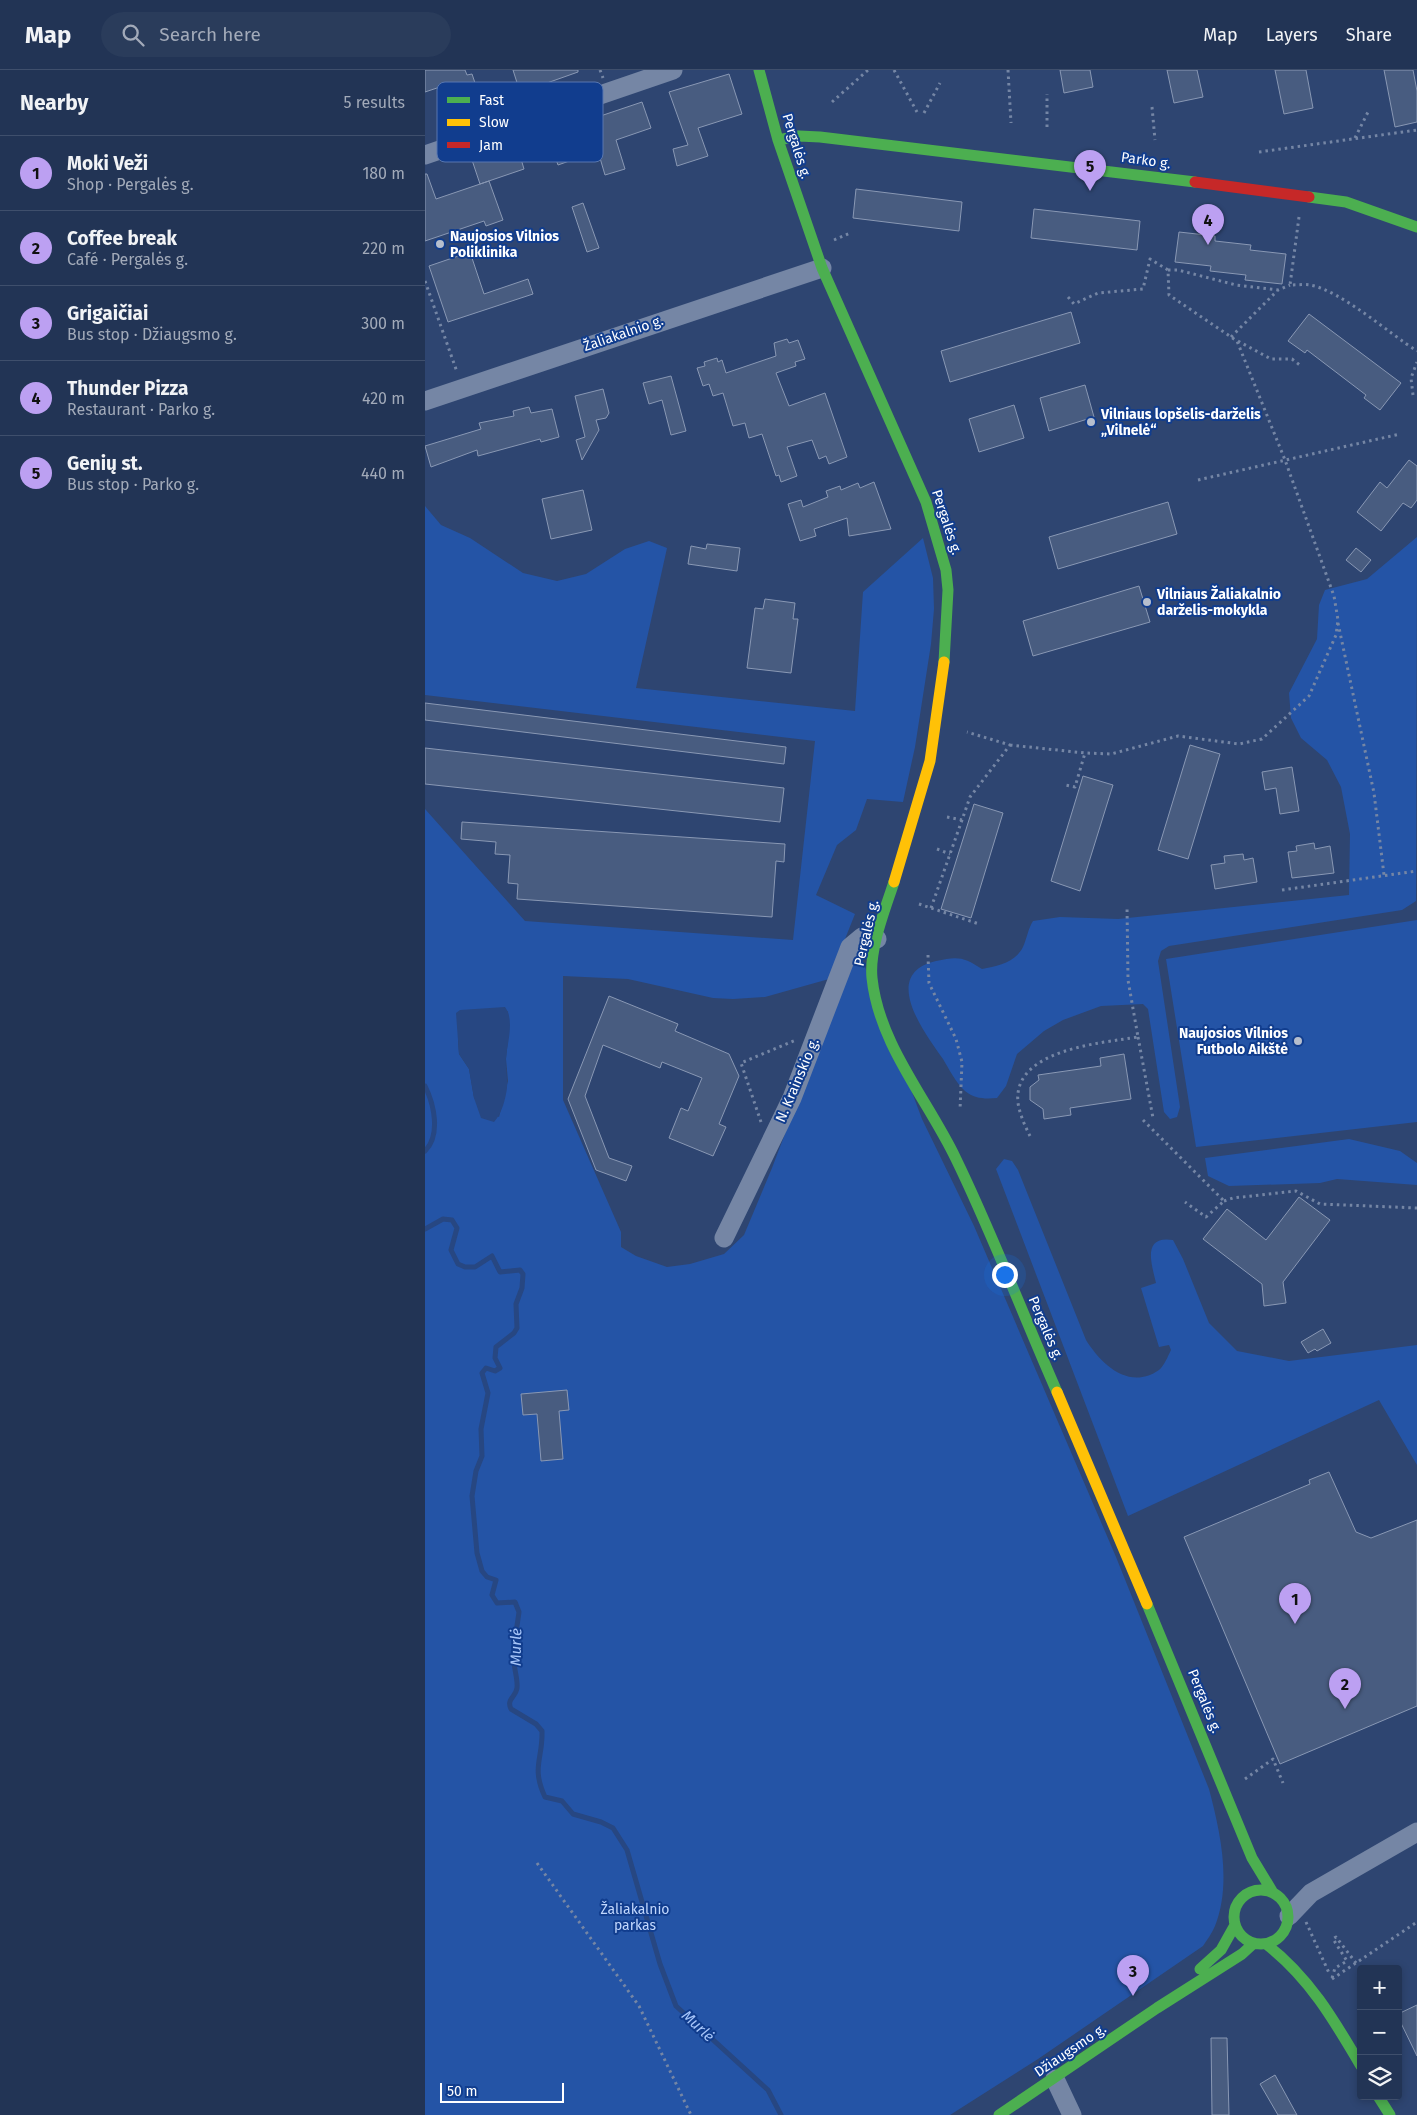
<!DOCTYPE html>
<html lang="en">
<head>
<meta charset="utf-8">
<style>
	:root { --surface:#223455; --page:#2a3c5b; --text:#f1f3f6; --muted:#a2aab9; --line:#3f4f6c; --accent:#bca0f2 }
	body { margin:0; font-family:"Fira Sans",sans-serif; background:var(--page); color:var(--text) }
	.controls { position:absolute; right:15px; bottom:15px; display:grid; overflow:hidden; border-radius:5px; box-shadow:0 2px 8px #0003 }
	.controls button { width:45px; height:45px; display:grid; place-items:center; padding:0; border:0; border-bottom:1px solid var(--line); background:var(--surface); color:var(--text); font:25px sans-serif }
	.scale { position:absolute; left:15px; bottom:12px; width:124px; box-sizing:border-box; padding-left:5px; border:2px solid #fff; border-top:0; font-size:14px; line-height:18px; white-space:nowrap; color:#fff; -webkit-text-stroke:4px #113d8e; paint-order:stroke }
	.you { position:absolute; left:579px; top:1204px; width:18px; height:18px; margin:-12px; border:4px solid #fff; border-radius:50%; background:#1a73e8; box-shadow:0 0 0 8px #1a73e833 }
	.badge { display:grid; place-items:center; width:32px; height:32px; border-radius:50%; background:var(--accent); color:#111; font-size:16px; font-weight:700 }
	.pin { position:absolute; translate:-50% -41px; filter:drop-shadow(0 1px 2px #0008) }
	.pin::after { content:''; position:absolute; top:26px; width:18px; height:15px; background:inherit; clip-path:polygon(0 0,100% 0,50% 100%) }
	.list { margin:0; padding:0; list-style:none }
	h2 { display:flex; justify-content:space-between; align-items:center; height:65px; margin:0; padding:0 20px; font-size:21px }
	h2 small { font-size:16px; font-weight:400; color:var(--muted) }
	.list li { display:grid; grid-template-columns:32px 1fr auto; gap:15px; align-items:center; box-sizing:border-box; height:75px; padding:0 20px; border-top:1px solid var(--line) }
	.list b { display:block; font-size:19px; white-space:nowrap }
	.list p { margin:0; font-size:16px; white-space:nowrap; color:var(--muted) }
	.list em { font-size:16px; font-style:normal; color:var(--muted) }
	.icon { flex:none; width:28px; height:28px; fill:none; stroke:currentColor; stroke-width:2; stroke-linecap:round; stroke-linejoin:round }
	.map { position:relative; flex:none; width:992px; height:2045px; overflow:hidden }
	header { display:flex; align-items:center; gap:30px; box-sizing:border-box; height:70px; padding:0 25px; background:var(--surface); border-bottom:1px solid var(--line) }
	header strong { font-size:24px }
	nav { display:flex; gap:28px; margin-inline-start:auto; font-size:18px }
	.search { width:350px; height:45px; background:var(--page); display:flex; align-items:center; gap:12px; box-sizing:border-box; padding:0 18px; border-radius:28px; color:var(--muted); font-size:19px }
	main { display:flex }
	aside { flex:1; background:var(--surface) }
	.map>svg:first-child { display:block }
	.green { fill:#2454a6; fill-rule:evenodd }
	.water { fill:#274782 }
	.lines { fill:none; stroke-linecap:round; stroke-linejoin:round }
	.stream { stroke:#274782; stroke-width:5 }
	.building { fill:#485c80; stroke:#8998b4 }
	.path { stroke:#7586a5; stroke-width:3; stroke-dasharray:2.5 4; stroke-linecap:butt }
	.street { stroke:#7586a5; stroke-width:19 }
	.fast { stroke:#4caf50; stroke-width:11 }
	.slow { stroke:#ffc107; stroke-width:11 }
	.jam { stroke:#c62828; stroke-width:11 }
	.poi-dot { fill:#b6becd; stroke:#113d8e; stroke-width:2 }
	.labels { text-anchor:middle; stroke-width:4; stroke-linejoin:round; paint-order:stroke }
	.street-label { font-size:14px; fill:#fff; stroke:#113d8e }
	.poi-label { font-size:14px; font-weight:bold; fill:#fff; stroke:#113d8e; text-anchor:start }
	.park-label { font-size:14px; fill:#c1d7fd; stroke:#113d8e }
	.water-label { font-size:15px; font-style:italic; fill:#a6c5f9; stroke:#113d8e }
	.key { fill:#113d8e; stroke:#5877b0; stroke-width:1 }
	.key-label { font-size:14px; fill:#fff }
</style>
</head>
<body>
<header>
<strong>Map</strong>
<div class="search"><svg class="icon" aria-label="search" viewBox="0 0 24 24"><circle cx="10" cy="10" r="6"/><path d="M15 15l6 6"/></svg>Search here</div>
<nav><a>Map</a><a>Layers</a><a>Share</a></nav>
</header>
<main>
<aside>
<h2>Nearby<small>5 results</small></h2>
<ul class="list">
<li><span class="badge">1</span><div><b>Moki Veži</b><p>Shop · Pergalės g.</p></div><em>180 m</em></li>
<li><span class="badge">2</span><div><b>Coffee break</b><p>Café · Pergalės g.</p></div><em>220 m</em></li>
<li><span class="badge">3</span><div><b>Grigaičiai</b><p>Bus stop · Džiaugsmo g.</p></div><em>300 m</em></li>
<li><span class="badge">4</span><div><b>Thunder Pizza</b><p>Restaurant · Parko g.</p></div><em>420 m</em></li>
<li><span class="badge">5</span><div><b>Genių st.</b><p>Bus stop · Parko g.</p></div><em>440 m</em></li>
</ul>
</aside>
<div class="map">
<svg width="992" height="2045" viewBox="0 0 992 2045">
	<rect width="100%" height="100%" fill="#2e4571"/>
	<!-- green -->
	<path class="green" d="M 0,436 L 16,455 L 45,468 L 98,503 L 132,511 L 161,504 L 200,479 L 224,471 L 242,478 L 211,618 L 430,641 L 438,522 L 498,468 L 508,508 L 509,539 L 506,574 L 490,677 L 478,732 L 442,729 L 431,760 L 412,775 L 391,825 L 430,844 L 404,909 L 340,927 L 308,929 L 288,928 L 203,909 L 138,906 L 138,1030 L 196,1162 L 196,1177 L 211,1186 L 242,1197 L 265,1194 L 299,1184 L 319,1165 L 347,1098 L 426,890 L 437,889 L 497,1049 L 549,1156 L 691,1487 L 784,1719 C 795,1761 807,1813 790,1856 C 787,1863 782,1870 778,1876 L 613,1989 L 525,2045 L 0,2045 L 0,739 L 100,851 L 368,870 L 390,671 L 0,625 ZM 83,941 L 84,959 L 81,989 L 83,1011 L 74,1047 L 49,1028 L 44,999 L 34,984 L 33,971 Z
		M 992,467 L 991,831 L 977,840 L 744,876 L 736,881 L 733,891 L 755,1037 L 752,1047 L 745,1049 L 739,1042 L 723,939 L 718,934 L 676,936 L 638,950 L 619,961 L 592,984 L 581,1016 L 572,1028 C 560,1029 550,1029 540,1021 C 531,1013 524,999 518,989 C 499,962 455,904 511,891 C 533,886 539,887 557,899 C 573,896 590,893 598,877 C 602,868 603,859 608,851 L 635,847 L 693,849 L 924,825 L 925,764 L 916,717 L 902,690 L 876,668 L 866,648 L 864,623 L 892,569 L 894,535 L 900,520 L 942,509 Z
		M 992,850 L 992,1052 L 771,1077 L 741,889 Z
		M 924,1069 L 975,1081 L 992,1093 L 992,1115 L 912,1109 L 895,1113 L 804,1116 L 783,1106 L 780,1088 Z
		M 579,1089 L 587,1091 L 593,1100 L 661,1270 C 676,1294 704,1321 734,1300 C 739,1296 743,1286 746,1280 L 744,1275 L 734,1277 L 716,1218 L 731,1213 C 727,1195 716,1165 748,1170 L 758,1189 L 784,1253 L 812,1281 L 864,1291 L 992,1275 L 992,1395 L 954,1330 L 703,1446 L 571,1099 Z"/>
	<!-- water -->
	<path class="water" d="M 80,937 C 90,950 82,974 81,988 C 80,1000 84,1011 81,1024 C 79,1034 76,1044 69,1052 L 56,1048 L 49,1028 L 44,999 L 34,984 L 31,943 L 35,940 Z"/>
	<g class="lines">
		<!-- stream -->
		<path class="stream" d="M 0,1016 C 9,1034 16,1065 0,1081
			M 0,1159 L 18,1149 L 27,1150 L 32,1158 L 26,1180 L 33,1194 L 40,1197 L 50,1197 L 67,1186 L 75,1202 L 95,1200 L 98,1204 L 97,1218 L 91,1234 L 92,1258 L 89,1263 L 71,1277 L 70,1288 L 75,1298 L 70,1301 L 61,1298 L 57,1303 L 63,1323 L 56,1359 L 57,1386 L 51,1401 L 47,1426 L 52,1483 L 57,1501 L 62,1507 L 71,1510 L 67,1525 L 72,1533 L 90,1532 L 94,1542 C 92,1558 88,1575 89,1590 C 89,1600 93,1609 92,1618 C 91,1627 81,1629 86,1639 L 111,1654 L 117,1661 C 118,1689 106,1697 120,1727 L 137,1731 L 148,1744 L 176,1752 L 188,1758 L 202,1780 L 235,1894 L 251,1936 L 343,2020 L 356,2045"/>
	</g>
	<!-- building -->
	<path class="building" d="M 0,0 L 40,0 L 42,5 L 47,4 L 51,16 L 42,19 L 43,23 L 23,30 L 18,16 L 0,22 Z
		M 88,0 L 153,0 L 153,2 L 105,19 L 104,16 L 94,19 Z
		M 635,0 L 665,0 L 668,17 L 639,23 Z
		M 742,0 L 772,0 L 778,27 L 749,33 Z
		M 850,0 L 881,0 L 888,38 L 859,44 Z
		M 959,0 L 988,0 L 992,21 L 992,52 L 970,57 Z
		M 304,4 L 317,44 L 273,58 L 283,86 L 252,96 L 248,79 L 263,75 L 244,22 Z
		M 217,32 L 226,58 L 191,70 L 200,99 L 180,105 L 170,71 L 143,81 L 147,90 L 133,95 L 122,64 Z
		M 86,77 L 87,81 L 93,79 L 99,99 L 55,114 L 47,90 Z
		M 0,104 L 2,104 L 11,129 L 64,111 L 78,150 L 61,156 L 59,151 L 0,171 Z
		M 431,119 L 537,132 L 534,161 L 428,148 Z
		M 158,133 L 174,178 L 162,182 L 147,137 Z
		M 609,139 L 715,151 L 712,180 L 606,168 Z
		M 754,162 L 790,166 L 790,171 L 826,175 L 825,180 L 861,184 L 857,214 L 820,210 L 821,205 L 785,201 L 786,196 L 750,192 Z
		M 45,182 L 59,224 L 103,209 L 108,224 L 23,252 L 4,196 Z
		M 646,242 L 655,273 L 525,312 L 516,281 Z
		M 884,244 L 976,313 L 955,340 L 939,328 L 941,325 L 882,280 L 880,283 L 863,271 Z
		M 362,269 L 364,273 L 373,270 L 380,289 L 370,292 L 371,296 L 351,303 L 364,336 L 400,323 L 422,387 L 404,394 L 401,386 L 394,389 L 387,370 L 362,377 L 372,406 L 356,412 L 354,405 L 351,406 L 337,364 L 324,368 L 320,353 L 308,356 L 298,323 L 288,326 L 284,314 L 278,316 L 272,298 L 280,296 L 279,292 L 292,288 L 293,292 L 297,290 L 301,303 L 351,286 L 349,273 Z
		M 246,306 L 261,361 L 246,365 L 237,330 L 224,334 L 218,313 Z
		M 660,315 L 669,347 L 624,361 L 615,328 Z
		M 178,319 L 184,343 L 181,348 L 171,350 L 174,360 L 157,390 L 151,370 L 160,367 L 150,326 Z
		M 589,335 L 599,368 L 554,382 L 544,349 Z
		M 104,337 L 106,343 L 127,339 L 134,367 L 116,372 L 115,369 L 53,386 L 52,380 L 6,397 L 0,376 L 56,359 L 54,353 L 89,346 L 88,341 Z
		M 984,390 L 992,396 L 992,430 L 986,438 L 978,433 L 956,461 L 932,442 L 955,412 L 962,418 Z
		M 449,412 L 466,459 L 424,466 L 422,448 L 389,459 L 391,466 L 375,471 L 363,434 L 376,430 L 378,437 L 403,427 L 401,421 L 415,416 L 416,420 L 433,413 L 435,418 Z
		M 158,420 L 167,460 L 126,469 L 117,429 Z
		M 743,432 L 752,464 L 633,499 L 624,467 Z
		M 282,474 L 315,478 L 312,501 L 263,494 L 266,476 L 281,479 Z
		M 931,478 L 946,490 L 936,502 L 921,490 Z
		M 714,516 L 725,552 L 608,586 L 598,551 Z
		M 340,529 L 370,533 L 368,549 L 373,549 L 366,603 L 322,598 L 330,538 L 338,539 Z
		M 0,633 L 361,677 L 359,694 L 0,650 Z
		M 765,675 L 795,684 L 763,789 L 733,780 Z
		M 0,678 L 359,718 L 355,752 L 0,714 Z
		M 867,697 L 874,741 L 855,744 L 851,718 L 840,720 L 837,702 Z
		M 658,706 L 688,715 L 655,821 L 626,811 Z
		M 549,734 L 578,743 L 546,848 L 516,839 Z
		M 37,752 L 360,774 L 359,792 L 351,791 L 347,847 L 92,829 L 93,814 L 83,813 L 85,785 L 70,784 L 71,772 L 36,769 Z
		M 889,773 L 890,779 L 905,776 L 909,803 L 867,808 L 863,782 L 872,781 L 871,776 Z
		M 818,784 L 819,790 L 828,788 L 832,812 L 790,819 L 786,795 L 800,793 L 799,786 Z
		M 184,926 L 253,954 L 250,961 L 304,984 L 314,1006 L 294,1054 L 301,1057 L 288,1086 L 244,1068 L 256,1038 L 263,1041 L 277,1008 L 237,992 L 235,998 L 178,975 L 160,1026 L 184,1088 L 207,1096 L 201,1111 L 171,1100 L 143,1029 Z
		M 699,984 L 706,1029 L 645,1038 L 646,1045 L 619,1049 L 618,1039 L 605,1030 L 605,1017 L 614,1010 L 613,1005 L 676,996 L 675,988 Z
		M 874,1127 L 905,1150 L 858,1212 L 861,1233 L 839,1236 L 837,1214 L 778,1169 L 802,1139 L 841,1170 Z
		M 898,1259 L 906,1273 L 892,1281 L 890,1279 L 883,1283 L 876,1272 Z
		M 142,1320 L 144,1340 L 134,1341 L 138,1389 L 116,1391 L 112,1344 L 98,1345 L 96,1324 Z
		M 904,1402 L 931,1462 L 946,1468 L 992,1450 L 992,1636 L 855,1694 L 759,1467 L 885,1414 L 884,1410 Z
		M 992,1935 L 992,1986 L 973,1947 L 973,1944 Z
		M 786,1968 L 802,1968 L 804,2045 L 787,2045 Z
		M 850,2005 L 872,2045 L 853,2045 L 835,2014 Z"/>
	<g class="lines">
		<!-- path -->
		<path class="path" d="M 175,0 L 178,8
			M 469,0 L 492,42
			M 583,0 L 586,53
			M 407,32 L 443,0
			M 727,37 L 730,70
			M 499,43 L 515,13
			M 622,57 L 622,24
			M 930,68 L 943,42
			M 834,82 L 992,60
			M 874,147 L 865,215 C 872,215 879,214 885,215 C 915,220 965,264 992,281
			M 409,170 L 425,163
			M 743,200 L 753,200 L 811,215 L 853,220
			M 0,211 L 32,302
			M 643,227 L 649,234 L 673,223 L 718,219 L 725,189 L 743,200 L 744,225 L 812,271 L 860,390 L 909,526 L 913,550 L 911,565 L 884,626 L 837,669 L 814,674 L 753,666 L 686,684 L 660,683
			M 806,267 L 853,220 L 865,215
			M 813,271 L 846,289 L 867,289 L 876,296
			M 988,325 L 986,308 L 992,292
			M 773,410 L 975,364
			M 913,553 L 949,723 L 959,805
			M 585,675 L 660,683 L 650,717 L 640,715
			M 522,747 L 537,750 L 545,727 L 585,675 L 542,662
			M 512,779 L 525,784
			M 857,820 L 992,801
			M 494,834 L 554,854
			M 506,838 L 537,750
			M 503,885 L 504,913 L 531,969 L 537,992 L 535,1040
			M 713,967 L 728,1048
			M 718,1050 L 799,1131 L 781,1147 L 760,1132
			M 336,1052 L 316,993 L 371,970
			M 605,1066 C 600,1056 595,1045 593,1033 C 587,979 677,973 713,967 L 703,910 L 702,836
			M 799,1131 L 808,1128 L 871,1121 L 895,1134 L 992,1138
			M 820,1709 L 848,1689 L 858,1713
			M 112,1793 L 214,1936 L 266,2045
			M 881,1852 L 904,1903
			M 907,1908 L 910,1898 L 922,1891 L 908,1869 L 911,1867 L 931,1893
			M 907,1909 L 992,1852"/>
		<!-- street -->
		<path class="street" d="M 0,85 L 248,0
			M 0,331 L 397,198
			M 299,1168 L 367,1028 L 425,877 L 437,867 L 452,869
			M 864,1846 L 886,1823 L 992,1762
			M 630,2009 L 647,2045"/>
		<!-- fast -->
		<path class="fast" d="M 334,0 L 353,70 L 397,198 L 501,432 L 521,500 L 523,520 L 519,592
			M 353,70 L 374,66 L 395,67 L 770,112
			M 884,127 L 921,132 L 992,157
			M 469,812 C 460,840 444,879 447,908 C 454,975 503,1030 531,1089 C 568,1165 598,1245 632,1322
			M 722,1534 L 827,1788 L 847,1821
			M809 1847a27 27 0 1 1 54 0a27 27 0 1 1-54 0Z
			M 841,1874 C 884,1907 909,1950 936,1996
			M 775,1899 L 796,1880 L 810,1855
			M 953,2026 L 965,2045
			M 574,2045 L 732,1938 L 817,1884 L 829,1873"/>
		<!-- slow -->
		<path class="slow" d="M 469,812 L 505,691 L 519,592
			M 632,1322 L 722,1534"/>
		<!-- jam -->
		<path class="jam" d="M 770,112 L 884,127"/>
	</g>
	<!-- markers -->
	<g class="poi-dot">
		<circle cx="15" cy="174" r="5"/>
		<circle cx="666" cy="352" r="5"/>
		<circle cx="722" cy="532" r="5"/>
		<circle cx="873" cy="971" r="5"/>
	</g>
	<g class="labels">
		<!-- street labels -->
		<g class="street-label">
			<text transform="translate(372 76) rotate(73)" y="5">Pergalės g.</text>
			<text transform="translate(721 90) rotate(8)" y="5">Parko g.</text>
			<text transform="translate(198 263) rotate(-19)" y="5">Žaliakalnio g.</text>
			<text transform="translate(522 452) rotate(72)" y="5">Pergalės g.</text>
			<text transform="translate(441 863) rotate(-77)" y="5">Pergalės g.</text>
			<text transform="translate(372 1010) rotate(-67)" y="5">N. Krainskio g.</text>
			<text transform="translate(621 1258) rotate(67)" y="5">Pergalės g.</text>
			<text transform="translate(780 1631) rotate(68)" y="5">Pergalės g.</text>
			<text transform="translate(645 1980) rotate(-34)" y="5">Džiaugsmo g.</text>
		</g>
		<!-- poi labels -->
		<g class="poi-label">
			<text x="25" y="171">Naujosios Vilnios<tspan x="25" dy="16">Poliklinika</tspan></text>
			<text x="676" y="349">Vilniaus lopšelis-darželis<tspan x="676" dy="16">„Vilnelė“</tspan></text>
			<text x="732" y="529">Vilniaus Žaliakalnio<tspan x="732" dy="16">darželis-mokykla</tspan></text>
			<text x="863" y="968" text-anchor="end">Naujosios Vilnios<tspan x="863" dy="16">Futbolo Aikštė</tspan></text>
		</g>
		<!-- park labels -->
		<g class="park-label">
			<text x="210" y="1844">Žaliakalnio<tspan x="210" dy="16">parkas</tspan></text>
		</g>
		<!-- water labels -->
		<g class="water-label">
			<text transform="translate(91 1577) rotate(-89)" y="5">Murlė</text>
			<text transform="translate(273 1956) rotate(43)" y="5">Murlė</text>
		</g>
	</g>
	<!-- legend -->
	<rect x="12" y="12" width="166" height="80" rx="8" class="key"/>
	<rect x="22" y="27" width="23" height="6" fill="#4caf50"/>
	<rect x="22" y="49" width="23" height="7" fill="#ffc107"/>
	<rect x="22" y="72" width="23" height="6" fill="#c62828"/>
	<g class="key-label">
		<text x="54" y="35">Fast</text>
		<text x="54" y="57">Slow</text>
		<text x="54" y="80">Jam</text>
	</g>
</svg>
<div class="controls">
<button>+</button>
<button>−</button>
<button><svg class="icon" aria-label="layers" viewBox="0 0 24 24"><path d="M12 4l9 5-9 5-9-5zM3 14l9 5 9-5"/></svg></button>
</div>
<div class="scale">50 m</div>
<div class="you"></div>
<div class="pin badge" style="left:870px;top:1554px">1</div>
<div class="pin badge" style="left:920px;top:1639px">2</div>
<div class="pin badge" style="left:708px;top:1926px">3</div>
<div class="pin badge" style="left:783px;top:175px">4</div>
<div class="pin badge" style="left:665px;top:121px">5</div>
</div>
</main>
</body>
</html>
